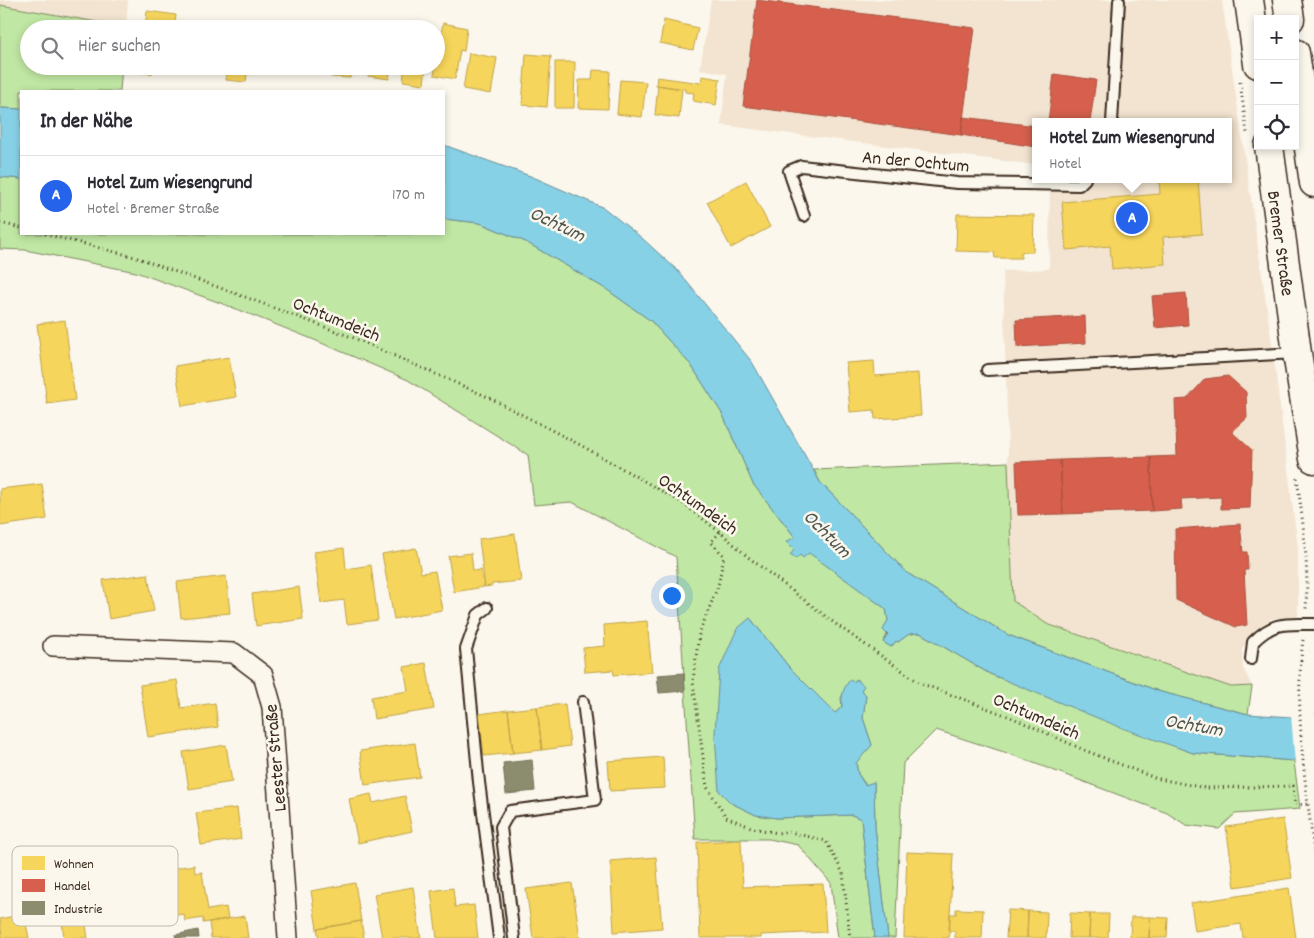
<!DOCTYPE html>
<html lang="de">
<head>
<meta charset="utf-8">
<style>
	:root { --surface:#fff; --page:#f2f2f3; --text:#2b2b33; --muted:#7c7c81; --line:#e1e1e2; --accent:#2563eb }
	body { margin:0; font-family:Dekko,sans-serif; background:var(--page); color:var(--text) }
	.controls { position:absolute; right:15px; top:15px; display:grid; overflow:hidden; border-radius:0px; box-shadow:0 2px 8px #0003 }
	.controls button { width:45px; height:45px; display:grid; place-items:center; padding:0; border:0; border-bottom:1px solid var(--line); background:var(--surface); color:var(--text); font:25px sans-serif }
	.you { position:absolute; left:671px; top:595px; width:18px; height:18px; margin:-12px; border:4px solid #fff; border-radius:50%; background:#1a73e8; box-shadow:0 0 0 8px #1a73e833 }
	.badge { display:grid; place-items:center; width:32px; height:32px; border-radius:50%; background:var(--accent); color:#fff; font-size:16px; font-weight:700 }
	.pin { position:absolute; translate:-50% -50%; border:2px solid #fff; box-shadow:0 1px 5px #0006 }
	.popup { position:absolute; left:1032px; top:118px; width:200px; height:65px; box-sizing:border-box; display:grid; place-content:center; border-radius:0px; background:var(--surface); filter:drop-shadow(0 1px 4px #0005); font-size:16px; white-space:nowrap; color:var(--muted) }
	.popup b { font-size:19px; color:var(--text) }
	.popup::after { content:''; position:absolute; left:50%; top:100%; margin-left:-10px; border:10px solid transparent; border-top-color:var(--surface) }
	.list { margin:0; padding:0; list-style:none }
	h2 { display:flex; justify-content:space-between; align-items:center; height:65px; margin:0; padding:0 20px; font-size:21px }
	h2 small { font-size:16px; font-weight:400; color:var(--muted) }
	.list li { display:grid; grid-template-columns:32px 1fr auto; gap:15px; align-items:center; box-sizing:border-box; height:80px; padding:0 20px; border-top:1px solid var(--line) }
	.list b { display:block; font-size:19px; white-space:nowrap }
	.list p { margin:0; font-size:16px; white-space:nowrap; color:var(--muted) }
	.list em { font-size:16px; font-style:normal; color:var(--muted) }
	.icon { flex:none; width:28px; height:28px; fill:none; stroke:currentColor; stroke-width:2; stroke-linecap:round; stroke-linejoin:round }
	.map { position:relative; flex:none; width:1314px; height:938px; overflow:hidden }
	.search { position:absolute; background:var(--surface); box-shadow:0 2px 8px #0003; left:20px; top:20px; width:425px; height:55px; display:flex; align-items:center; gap:12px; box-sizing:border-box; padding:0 18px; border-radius:28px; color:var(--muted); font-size:19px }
	.panel { position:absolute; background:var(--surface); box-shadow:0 2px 8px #0003; left:20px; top:90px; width:425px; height:145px; border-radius:0px }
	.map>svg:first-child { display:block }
	.built { fill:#f3e4d1 }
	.green { fill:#c0e7a3; stroke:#7e8860 }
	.water { fill:#87d1e7; stroke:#698e97 }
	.pier { fill:#fbf7ec }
	.homes { fill:#f6d55c; stroke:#bea249 }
	.shops { fill:#d6604d; stroke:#a8503f }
	.industry { fill:#8c8c6e; stroke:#746f56 }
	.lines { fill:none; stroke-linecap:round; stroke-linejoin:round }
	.service-casing { stroke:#3b2a1e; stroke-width:14 }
	.minor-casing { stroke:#3b2a1e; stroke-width:22 }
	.primary-casing { stroke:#3b2a1e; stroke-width:31 }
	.path { stroke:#3b2a1e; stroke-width:3; stroke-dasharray:1 4; stroke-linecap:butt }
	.service { stroke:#fbf7ec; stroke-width:10 }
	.minor { stroke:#fbf7ec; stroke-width:19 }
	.primary { stroke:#fbf7ec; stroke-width:28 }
	.labels { text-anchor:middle; stroke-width:5; stroke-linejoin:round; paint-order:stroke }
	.street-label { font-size:19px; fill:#3b2a1e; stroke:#fbf7ec }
	.water-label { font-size:20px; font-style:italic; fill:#4e5450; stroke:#fbf7ec }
	.key { fill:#fbf7ec; stroke:#c1baae; stroke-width:1 }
	.key-label { font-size:14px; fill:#3b2a1e }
</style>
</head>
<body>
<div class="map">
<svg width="1314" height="938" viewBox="0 0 1314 938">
	<rect width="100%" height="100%" fill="#fbf7ec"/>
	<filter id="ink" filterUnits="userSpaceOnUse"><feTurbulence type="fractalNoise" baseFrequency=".02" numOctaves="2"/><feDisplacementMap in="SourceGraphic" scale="10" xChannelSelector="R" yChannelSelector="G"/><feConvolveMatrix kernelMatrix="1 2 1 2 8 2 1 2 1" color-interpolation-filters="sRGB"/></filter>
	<g filter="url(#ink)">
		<!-- built -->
		<path class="built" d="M 0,0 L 128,0 L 126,27 L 0,5 Z
			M 711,0 L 1222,0 L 1272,344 L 1298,548 L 1298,617 L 1271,619 L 1254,631 L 1242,649 L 1243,668 L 1252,686 L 1231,687 L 1047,624 L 1012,601 L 1003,271 L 1049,269 L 1050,179 L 1228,179 L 1228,122 L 1036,122 L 1036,165 L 721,125 L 727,74 L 700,69 Z"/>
		<!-- green -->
		<path class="green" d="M 0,5 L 126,27 L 126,29 L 29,29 L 29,66 L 122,66 L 120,91 L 21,91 L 21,109 L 0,108 Z
			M 0,177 L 21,179 L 21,234 L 444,234 L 444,219 L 480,223 L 526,242 L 606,289 L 651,321 L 691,365 L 723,415 L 753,484 L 795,537 L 800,555 L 809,552 L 886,609 C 889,623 891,630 883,642 L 891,647 L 896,641 L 898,642 L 909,634 L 920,633 L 990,674 L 1193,753 L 1294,761 L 1300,809 L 1235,814 L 1219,829 L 1186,825 L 1167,813 L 1007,753 L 936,730 L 903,763 L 895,938 L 888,938 L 875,827 L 874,783 L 866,785 L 858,774 L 856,762 L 872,745 L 863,718 L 866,695 L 861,690 L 856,679 L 854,683 L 850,680 L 841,698 L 842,707 L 835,713 L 789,667 L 750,618 L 731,803 L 756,815 L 777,818 L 852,815 L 861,819 L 875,938 L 838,938 L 831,883 L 798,845 L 769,839 L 695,839 L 676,557 L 572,502 L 534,505 L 528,455 L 408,380 L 312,339 L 234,308 L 136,272 L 25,250 L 0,249 Z
			M 1008,462 L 1013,601 L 1047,624 L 1231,687 L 1252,686 L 1248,714 L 1161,692 L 1008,635 L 907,573 L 820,482 L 814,470 Z"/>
		<!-- water -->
		<path class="water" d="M 0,108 L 21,109 L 21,179 L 0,177 Z
			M 444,145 L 533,177 L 604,208 L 643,239 L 678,271 L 752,362 L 820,482 L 907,573 L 1008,635 L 1161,692 L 1248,714 L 1291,717 L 1314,713 L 1294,761 L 1193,753 L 1122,728 L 990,674 L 920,633 L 909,634 L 898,642 L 896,641 L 891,647 L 883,642 L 888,635 L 883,630 L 888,620 L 886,609 L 809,553 L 803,558 L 800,555 L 796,559 L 790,555 L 794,550 L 786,542 L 795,537 L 753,484 L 723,415 L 691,365 L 651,321 L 606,289 L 526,242 L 480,223 L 444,219 Z
			M 750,618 L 789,667 L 835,713 L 842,707 C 841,696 843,688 850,680 L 854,682 L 856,679 L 864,686 L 861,690 L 866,695 L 863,718 L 872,745 L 856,763 L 858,774 L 865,785 L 874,782 L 875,827 L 888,938 L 875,938 L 861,819 L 852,815 L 777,818 L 756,815 L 731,803 L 719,791 L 715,734 L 719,670 L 737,629 Z"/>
		<!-- pier -->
		<path class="pier" d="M 1314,711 L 1314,766 L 1295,764 L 1291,714 Z"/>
		<!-- homes -->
		<path class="homes" d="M 147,11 L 176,15 L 174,29 L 145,29 Z
			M 664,20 L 698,28 L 693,50 L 660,43 Z
			M 443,23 L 467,28 L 464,51 L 460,50 L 455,79 L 434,75 Z
			M 469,53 L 497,58 L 491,94 L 463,89 Z
			M 526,54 L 551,56 L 547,107 L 522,105 Z
			M 555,62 L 575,62 L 574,108 L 555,108 Z
			M 137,66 L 153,66 L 152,74 L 137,72 Z
			M 227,66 L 258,66 L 257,74 L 247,73 L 246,82 L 226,80 Z
			M 286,66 L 322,66 L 321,71 L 286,68 Z
			M 332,66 L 351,66 L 350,78 L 331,77 Z
			M 369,66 L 391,66 L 389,79 L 368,76 Z
			M 405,66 L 426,66 L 424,84 L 403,81 Z
			M 593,70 L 610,71 L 608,109 L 578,108 L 579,80 L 592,80 Z
			M 702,76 L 720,79 L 716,105 L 693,101 L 694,93 L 685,92 L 685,89 L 656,85 L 657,77 L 701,83 Z
			M 620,80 L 646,82 L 642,117 L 617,114 Z
			M 658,85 L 682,89 L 679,118 L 655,115 Z
			M 1159,179 L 1198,179 L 1202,234 L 1163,237 L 1165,264 L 1112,269 L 1110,246 L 1066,250 L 1062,202 L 1160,194 Z
			M 746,181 L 770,227 L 731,248 L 707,202 Z
			M 957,214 L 1034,215 L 1033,252 L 1021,252 L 1021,258 L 995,258 L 994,252 L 956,251 Z
			M 65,320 L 75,400 L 47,404 L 37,324 Z
			M 229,357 L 236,397 L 182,406 L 175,366 Z
			M 874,361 L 875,376 L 918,373 L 921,416 L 875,419 L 874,410 L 850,412 L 846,363 Z
			M 42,484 L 47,519 L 0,526 L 0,489 Z
			M 515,534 L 521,581 L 492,584 L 492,586 L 485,587 L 479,539 Z
			M 344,548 L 346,569 L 371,565 L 378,620 L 347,624 L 344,600 L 321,603 L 314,552 Z
			M 416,548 L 421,573 L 435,571 L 442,610 L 394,619 L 382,554 Z
			M 471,553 L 473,571 L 481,570 L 484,587 L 454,592 L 448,556 Z
			M 148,574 L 154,611 L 109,619 L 103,580 Z
			M 226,576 L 230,613 L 181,618 L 177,582 Z
			M 299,587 L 303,619 L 256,626 L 252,594 Z
			M 647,621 L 652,672 L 614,675 L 613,670 L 585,672 L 583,648 L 605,646 L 604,625 Z
			M 426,663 L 434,709 L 374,719 L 371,697 L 408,691 L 404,667 Z
			M 177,680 L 181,708 L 215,703 L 218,727 L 148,737 L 140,685 Z
			M 565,704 L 570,746 L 542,750 L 537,707 Z
			M 537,707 L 542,750 L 513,753 L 508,710 Z
			M 508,710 L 513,753 L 484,756 L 479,714 Z
			M 415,743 L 420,777 L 365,785 L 360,751 Z
			M 226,745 L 232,782 L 189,789 L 183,752 Z
			M 663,757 L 665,788 L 610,791 L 608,761 Z
			M 371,794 L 373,803 L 405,796 L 412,831 L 358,843 L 349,799 Z
			M 237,808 L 241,839 L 201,845 L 196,813 Z
			M 1283,819 L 1292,878 L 1235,887 L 1226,827 Z
			M 741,840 L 743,887 L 823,884 L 826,932 L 761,935 L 761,938 L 700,938 L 697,842 Z
			M 907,852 L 953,854 L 949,938 L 904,938 Z
			M 656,857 L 662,928 L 614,932 L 610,861 Z
			M 194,865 L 195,873 L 202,872 L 208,910 L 226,907 L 228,919 L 203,923 L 203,918 L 185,921 L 184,914 L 163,917 L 156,871 Z
			M 355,883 L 361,921 L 317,929 L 311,891 Z
			M 572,883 L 580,938 L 533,938 L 526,889 Z
			M 413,887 L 421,938 L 382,938 L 374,894 Z
			M 453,888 L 455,907 L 474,905 L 478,938 L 437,938 L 431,891 Z
			M 1289,888 L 1296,938 L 1243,938 L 1241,924 L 1195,931 L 1191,903 Z
			M 956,909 L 983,910 L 982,938 L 955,938 L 955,931 L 949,931 L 950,914 L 956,914 Z
			M 1008,910 L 1028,911 L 1027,938 L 1006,938 Z
			M 1028,911 L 1047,912 L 1046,938 L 1027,938 Z
			M 1070,913 L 1090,914 L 1089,938 L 1069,938 Z
			M 24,914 L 29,938 L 2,938 L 0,919 Z
			M 1090,914 L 1109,914 L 1108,938 L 1089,938 Z
			M 245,916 L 248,938 L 211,938 L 209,922 Z
			M 1131,917 L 1150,917 L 1149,938 L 1130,938 Z
			M 1150,917 L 1168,918 L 1167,938 L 1149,938 Z
			M 85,919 L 88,938 L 64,938 L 62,922 Z
			M 361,921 L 364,938 L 319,938 L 317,929 Z"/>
		<!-- shops -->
		<path class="shops" d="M 757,0 L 975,28 L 961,135 L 743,106 Z
			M 1054,74 L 1096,80 L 1090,122 L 1048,122 Z
			M 963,117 L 1036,126 L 1036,147 L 961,135 Z
			M 1186,293 L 1188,325 L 1155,328 L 1152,296 Z
			M 1085,316 L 1086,343 L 1017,347 L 1016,320 Z
			M 1228,376 L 1246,392 L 1247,418 L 1234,430 L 1233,433 L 1252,450 L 1250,508 L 1221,509 L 1221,497 L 1181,499 L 1182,509 L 1152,511 L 1151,457 L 1177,456 L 1175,400 L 1187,399 L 1205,379 Z
			M 1151,457 L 1152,511 L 1063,514 L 1060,460 Z
			M 1060,460 L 1063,514 L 1018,515 L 1016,462 Z
			M 1240,524 L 1243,552 L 1247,552 L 1248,570 L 1244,570 L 1247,625 L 1236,627 L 1176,600 L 1175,529 Z"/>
		<!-- industry -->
		<path class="industry" d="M 684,673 L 685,691 L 659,693 L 657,675 Z
			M 532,760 L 535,791 L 506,794 L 503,763 Z
			M 48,901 L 52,921 L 35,925 L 31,905 Z
			M 198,930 L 199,938 L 176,938 L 175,935 Z"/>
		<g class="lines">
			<!-- service casing -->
			<g class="service-casing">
				<path id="service" d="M 1112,122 L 1119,1
					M 804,216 L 789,171 L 801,166 L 957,183 L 1079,185 L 1085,179
					M 987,370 L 1296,353
					M 487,608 L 478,615 L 466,649 L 479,782 L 499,938
					M 1251,659 L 1253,642 C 1274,621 1285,624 1314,624
					M 514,938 L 501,827 L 510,811 L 595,800 L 583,702"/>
			</g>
			<!-- minor casing -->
			<g class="minor-casing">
				<path id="minor" d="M 53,646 L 234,653 L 263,675 L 272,707 L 288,938"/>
			</g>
			<!-- primary casing -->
			<g class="primary-casing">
				<path id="primary" d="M 1249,0 L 1258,64
					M 1287,0 L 1290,19
					M 1295,53 L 1314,183
					M 1269,146 L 1297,353 L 1314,459"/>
			</g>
			<!-- path -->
			<path class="path" d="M 1240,82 L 1247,133
				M 0,223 L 21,228
				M 45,234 L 135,257 L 245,297 L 354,338 L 490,398 L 584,447 L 681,502 L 720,532 L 748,557 L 837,625 L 920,683 L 1013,718 L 1084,750 L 1155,778 L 1205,788 L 1293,786 L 1295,805 L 1308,804
				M 1297,478 C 1303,523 1309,564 1306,609
				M 720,532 L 711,542 L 724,556 L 718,586 L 699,634 L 693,681 L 707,787 L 726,817 L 753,828 L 777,833 L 790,832 L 826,841 L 843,873 L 850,938
				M 1303,640 C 1294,709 1305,782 1314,851"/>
			<!-- service -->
			<use href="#service" class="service"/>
			<!-- minor -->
			<use href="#minor" class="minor"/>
			<!-- primary -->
			<use href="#primary" class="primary"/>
		</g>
	</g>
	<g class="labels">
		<!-- street labels -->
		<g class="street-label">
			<text transform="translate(916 160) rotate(5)" y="7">An der Ochtum</text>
			<text transform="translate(1282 243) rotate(82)" y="7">Bremer Straße</text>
			<text transform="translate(337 318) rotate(22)" y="7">Ochtumdeich</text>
			<text transform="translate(699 503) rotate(35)" y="7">Ochtumdeich</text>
			<text transform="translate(1037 715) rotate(23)" y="7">Ochtumdeich</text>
			<text transform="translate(274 758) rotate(-95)" y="7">Leester Straße</text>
		</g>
		<!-- water labels -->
		<g class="water-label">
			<text transform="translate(558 223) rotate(25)" y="7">Ochtum</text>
			<text transform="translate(828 533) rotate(45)" y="7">Ochtum</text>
			<text transform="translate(1194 724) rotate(10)" y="7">Ochtum</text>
		</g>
	</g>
	<!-- legend -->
	<rect x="12" y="846" width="166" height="80" rx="8" class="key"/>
	<rect x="22" y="856" width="23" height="14" fill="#f6d55c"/>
	<rect x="22" y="879" width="23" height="13" fill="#d6604d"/>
	<rect x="22" y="901" width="23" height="14" fill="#8c8c6e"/>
	<g class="key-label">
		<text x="54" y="868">Wohnen</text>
		<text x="54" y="890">Handel</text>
		<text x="54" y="913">Industrie</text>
	</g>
</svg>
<div class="controls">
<button>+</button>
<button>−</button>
<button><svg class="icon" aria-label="locate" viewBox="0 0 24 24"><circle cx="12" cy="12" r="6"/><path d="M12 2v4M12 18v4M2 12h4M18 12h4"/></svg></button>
</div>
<div class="you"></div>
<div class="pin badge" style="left:1132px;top:218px">A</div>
<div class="popup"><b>Hotel Zum Wiesengrund</b>Hotel</div>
<div class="search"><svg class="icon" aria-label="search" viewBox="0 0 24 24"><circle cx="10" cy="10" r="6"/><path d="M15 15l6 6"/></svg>Hier suchen</div>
<section class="panel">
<h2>In der Nähe<small></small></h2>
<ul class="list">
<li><span class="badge">A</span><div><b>Hotel Zum Wiesengrund</b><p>Hotel · Bremer Straße</p></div><em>170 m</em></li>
</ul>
</section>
</div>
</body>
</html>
